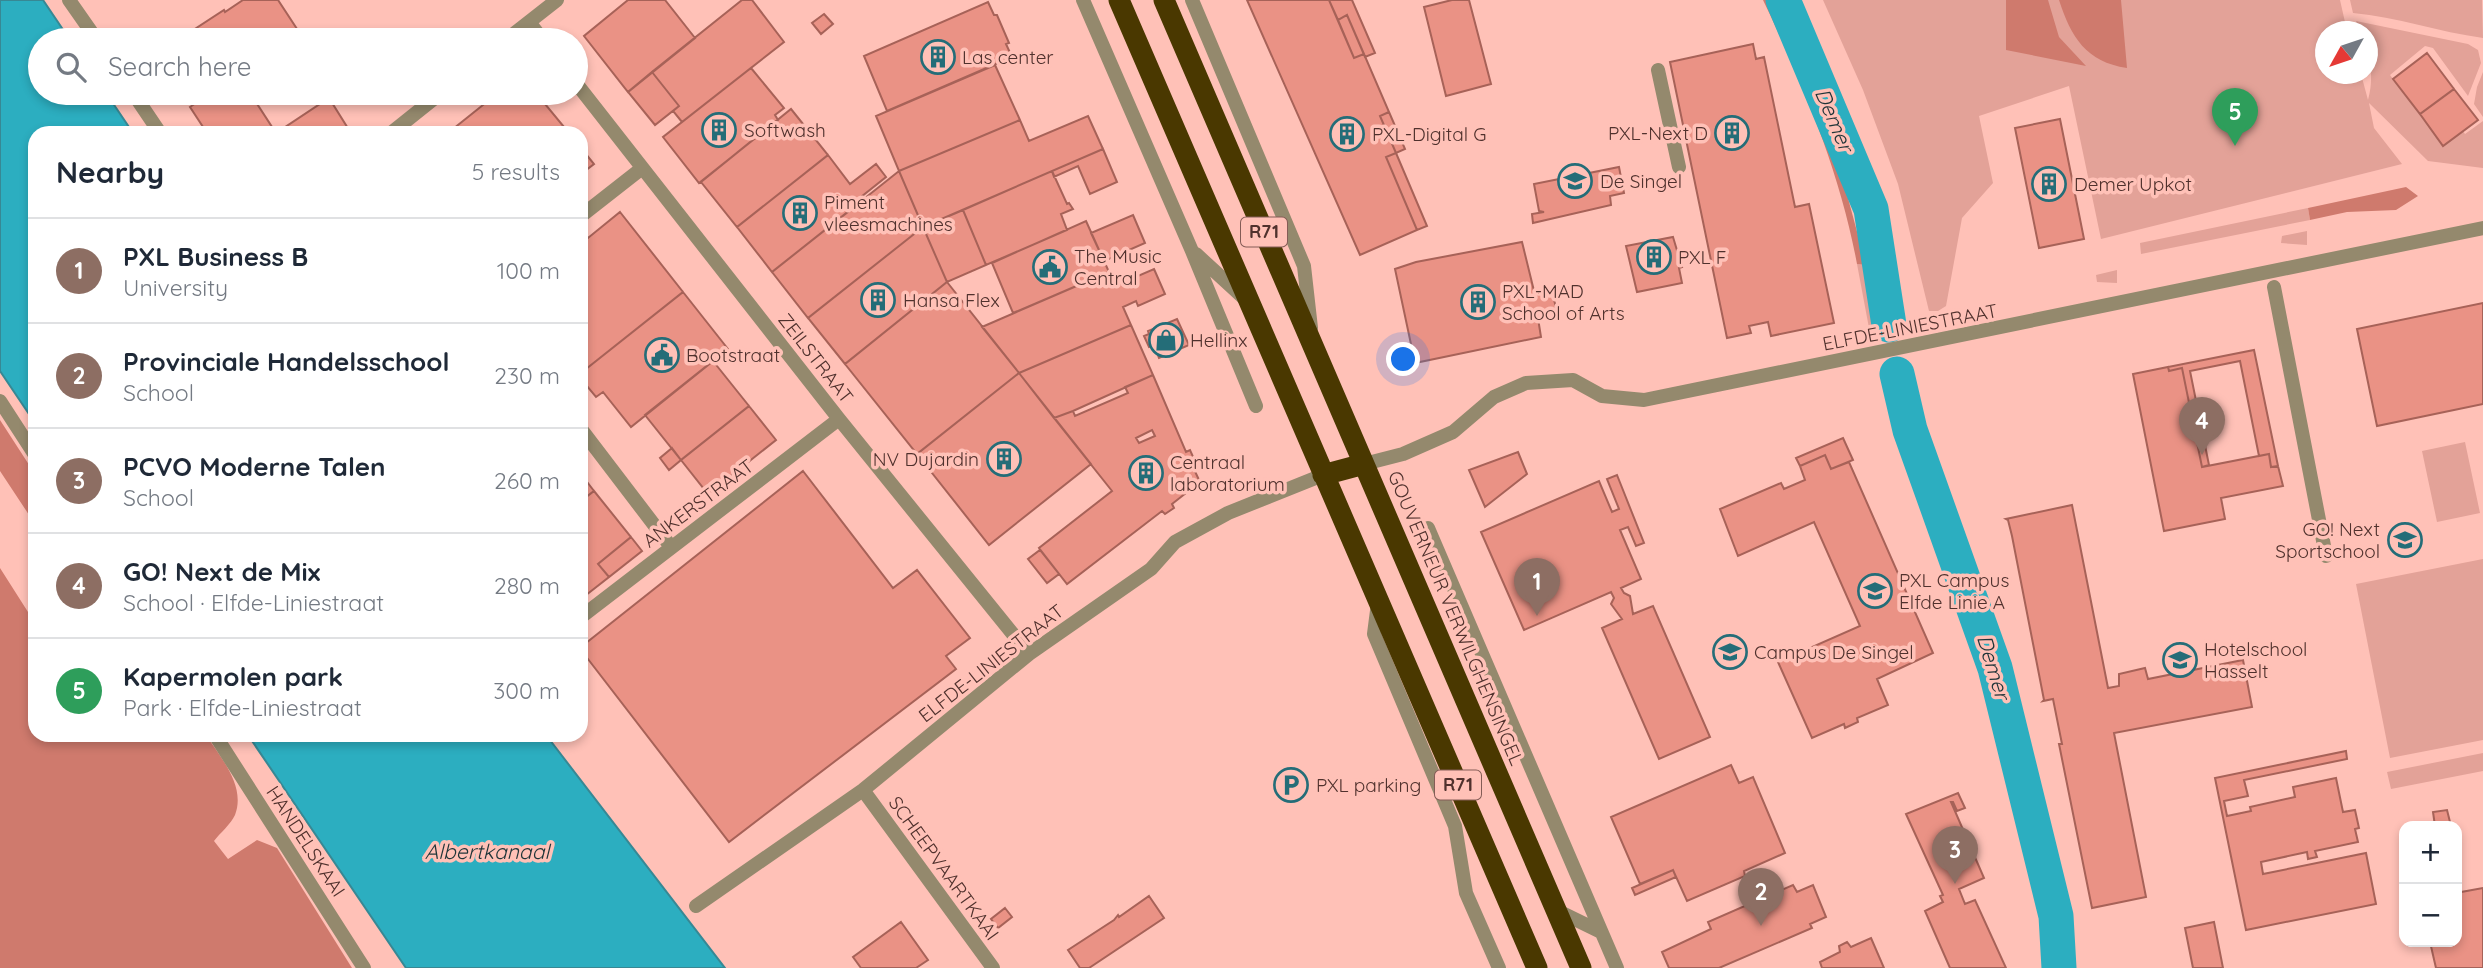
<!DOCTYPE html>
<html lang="en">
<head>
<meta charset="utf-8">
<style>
	:root { --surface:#fff; --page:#f2f2f3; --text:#1f2937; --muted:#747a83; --line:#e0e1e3; --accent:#246d78 }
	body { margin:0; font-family:Quicksand,sans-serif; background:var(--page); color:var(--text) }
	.controls { position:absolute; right:21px; bottom:21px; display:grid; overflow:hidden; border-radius:14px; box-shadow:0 4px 10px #0003 }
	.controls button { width:63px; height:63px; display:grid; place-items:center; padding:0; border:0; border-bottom:2px solid var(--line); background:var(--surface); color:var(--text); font:35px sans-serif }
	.compass { position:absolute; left:2315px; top:21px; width:63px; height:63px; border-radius:50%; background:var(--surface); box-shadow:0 4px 10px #0003; rotate:230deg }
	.you { position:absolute; left:1404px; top:360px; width:24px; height:24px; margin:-18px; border:5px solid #fff; border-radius:50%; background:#1a73e8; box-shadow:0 0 0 10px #1a73e833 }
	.badge { display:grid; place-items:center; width:46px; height:46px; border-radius:50%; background:var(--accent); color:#fff; font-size:23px; font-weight:700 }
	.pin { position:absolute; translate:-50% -58px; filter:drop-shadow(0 2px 4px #0008) }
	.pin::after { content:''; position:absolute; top:37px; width:24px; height:21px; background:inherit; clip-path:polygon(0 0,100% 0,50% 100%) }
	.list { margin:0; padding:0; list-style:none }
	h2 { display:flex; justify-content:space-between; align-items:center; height:91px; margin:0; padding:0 28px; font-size:30px }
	h2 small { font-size:23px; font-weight:400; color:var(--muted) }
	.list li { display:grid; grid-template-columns:46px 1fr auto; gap:21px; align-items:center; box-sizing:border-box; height:105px; padding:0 28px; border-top:2px solid var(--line) }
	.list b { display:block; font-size:26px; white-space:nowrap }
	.list p { margin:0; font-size:23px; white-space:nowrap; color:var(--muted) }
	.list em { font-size:23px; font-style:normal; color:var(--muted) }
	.icon { flex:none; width:38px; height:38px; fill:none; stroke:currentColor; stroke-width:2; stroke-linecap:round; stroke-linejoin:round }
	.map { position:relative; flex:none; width:2483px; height:968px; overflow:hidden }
	.search { position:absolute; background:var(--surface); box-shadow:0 4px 10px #0003; left:28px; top:28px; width:560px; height:77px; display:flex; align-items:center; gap:18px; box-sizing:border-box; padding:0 24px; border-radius:38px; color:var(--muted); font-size:26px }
	.panel { position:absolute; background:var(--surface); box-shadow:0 4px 10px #0003; left:28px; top:126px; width:560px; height:616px; border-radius:21px }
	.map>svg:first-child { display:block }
	.green { fill:#e3a298 }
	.forest { fill:#cf7a6d }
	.water { fill:#2caec0; stroke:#378894; stroke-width:2 }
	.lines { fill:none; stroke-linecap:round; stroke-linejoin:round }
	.river { stroke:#2caec0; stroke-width:35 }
	.building { fill:#ea9285; stroke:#a76258; stroke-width:2; fill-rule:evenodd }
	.street { stroke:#94896d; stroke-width:14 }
	.highway { stroke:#4a3800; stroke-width:21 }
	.labels { text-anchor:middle; stroke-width:7; stroke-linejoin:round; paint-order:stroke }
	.shield { fill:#ffc1b7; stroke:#845c56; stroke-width:2 }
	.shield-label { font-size:18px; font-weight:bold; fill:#50312d }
	.poi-label { font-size:19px; fill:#50312d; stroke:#ffc1b7; text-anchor:start }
	.street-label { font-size:19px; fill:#50312d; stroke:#ffc1b7 }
	.water-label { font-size:21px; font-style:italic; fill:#1f3438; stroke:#ffc1b7 }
</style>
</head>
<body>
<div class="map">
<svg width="2483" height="968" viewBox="0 0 2483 968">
	<rect width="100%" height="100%" fill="#ffc1b7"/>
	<!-- green -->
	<path class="green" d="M 1823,0 L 2340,0 L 2347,31 L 2326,32 L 2326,74 L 2361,74 L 2368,100 C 2375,75 2368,57 2368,32 L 2360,31 L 2356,21 L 2468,44 L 2478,50 L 2481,63 L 2468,96 L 2433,48 L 2425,46 L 2390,75 L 2393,79 L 2427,53 L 2478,120 L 2463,131 L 2465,134 L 2483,121 L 2483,168 L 2428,161 L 2369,103 L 2374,128 L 2402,164 L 2101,239 L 2069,86 L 1979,116 L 1993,183 L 1962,218 L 1946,306 L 1938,311 L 1929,311 L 1898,184 L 1863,90 Z
		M 2350,0 L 2482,0 L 2483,38 C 2439,32 2397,17 2353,13 Z
		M 2483,72 L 2483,117 L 2474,104 L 2477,87 Z
		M 2308,208 L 2310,220 L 2141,254 L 2140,243 Z
		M 2307,231 L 2307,245 L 2281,243 L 2282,236 Z
		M 1857,264 L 1866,265 L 1878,328 L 1869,328 Z
		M 2117,270 L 2117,283 L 2097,282 L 2096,275 Z
		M 2465,442 L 2480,513 L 2437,522 L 2422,451 Z
		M 2483,559 L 2483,740 L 2390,758 L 2356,584 Z
		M 2483,753 L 2483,771 L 2391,789 L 2387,772 Z"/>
	<!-- forest -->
	<path class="forest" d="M 1763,0 L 1771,0 L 1831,135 L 1866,265 L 1857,264 C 1840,172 1803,83 1763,0 Z
		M 2006,0 L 2048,0 L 2059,37 L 2086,66 L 2006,50 Z
		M 2059,0 L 2121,0 L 2127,68 C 2086,62 2071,37 2059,0 Z
		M 2406,187 L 2418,196 L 2396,210 L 2347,212 L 2310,220 L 2308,208 Z
		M 0,420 L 35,474 L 35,524 L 0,471 Z
		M 0,568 L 35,623 L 35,735 L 206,735 C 221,758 246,786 235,815 C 231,824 220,833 214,841 L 228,859 L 257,840 L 277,848 L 352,968 L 0,968 Z"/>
	<!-- water -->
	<path class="water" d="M 0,0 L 43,0 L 70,40 L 40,40 L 40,93 L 106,93 L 133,133 L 35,133 L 35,423 L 0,371 Z
		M 248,735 L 546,735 L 725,968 L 406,968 Z"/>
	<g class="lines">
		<!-- river -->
		<path class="river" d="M 1783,0 L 1871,209 L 1889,325
			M 1897,374 L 1910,430 L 1995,668 L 2056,916 L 2059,968"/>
	</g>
	<!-- building -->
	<path class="building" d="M 243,0 L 278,0 L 299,32 L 287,40 L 178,40 L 224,10 L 225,12 Z
		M 628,0 L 665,0 L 695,38 L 628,92 L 584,36 Z
		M 742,0 L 752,0 L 784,42 L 682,122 L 673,111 L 679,106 L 652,72 Z
		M 1247,0 L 1329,0 L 1354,58 L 1364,54 L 1389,112 L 1380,116 L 1396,153 L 1386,157 L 1417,230 L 1360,255 Z
		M 1329,0 L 1352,0 L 1375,53 L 1365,57 L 1347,15 L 1338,20 Z
		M 1452,0 L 1469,0 L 1491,84 L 1446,96 L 1424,7 Z
		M 988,2 L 994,15 L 997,15 L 1009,43 L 1006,44 L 1012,57 L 887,111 L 864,56 Z
		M 824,14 L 833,24 L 821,34 L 812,23 Z
		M 1347,15 L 1364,54 L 1354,58 L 1338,20 Z
		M 1753,44 L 1756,59 L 1764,57 L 1795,207 L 1809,204 L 1834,323 L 1771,336 L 1768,322 L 1749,326 L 1751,333 L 1727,338 L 1670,62 Z
		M 2427,53 L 2454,89 L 2420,114 L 2393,79 Z
		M 995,65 L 1020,120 L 899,171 L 876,116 Z
		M 751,68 L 784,108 L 775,115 L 778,120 L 699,183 L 663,137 Z
		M 652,72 L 679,106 L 655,125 L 628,92 Z
		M 2454,89 L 2478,120 L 2443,146 L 2420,114 Z
		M 191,93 L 207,93 L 196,100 Z
		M 211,93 L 250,93 L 276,133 L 329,98 L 349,130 L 344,133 L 207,133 L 190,107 Z
		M 376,93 L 393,93 L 383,101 Z
		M 498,93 L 536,93 L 569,133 L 448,133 Z
		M 791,109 L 828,155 L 737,227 L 701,182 Z
		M 1389,112 L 1405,149 L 1396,153 L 1380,116 Z
		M 1088,116 L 1103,149 L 923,227 L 899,171 L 1020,120 L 1029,141 Z
		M 2060,119 L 2084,239 L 2039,248 L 2015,128 Z
		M 581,148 L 594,164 L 581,174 Z
		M 1103,149 L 1117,182 L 1090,194 L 1078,166 L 1054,177 L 1052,171 Z
		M 1396,153 L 1427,226 L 1417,230 L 1386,157 Z
		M 828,155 L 850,184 L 876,164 L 886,177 L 861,197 L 863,200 L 772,272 L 737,227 Z
		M 1619,167 L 1624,193 L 1610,196 L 1611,205 L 1533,223 L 1532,214 L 1544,212 L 1539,211 L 1534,184 Z
		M 899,171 L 923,227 L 808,318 L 772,272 Z
		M 1052,171 L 1067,204 L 1069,203 L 1073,209 L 1061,214 L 1067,230 L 986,265 L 963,210 Z
		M 963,210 L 986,265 L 947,282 L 923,227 Z
		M 620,212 L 683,292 L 581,373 L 581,231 L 588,238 Z
		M 1133,215 L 1145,243 L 1104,261 L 1091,233 Z
		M 1086,221 L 1109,272 L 1013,313 L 992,263 Z
		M 923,227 L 947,282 L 845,364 L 808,318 Z
		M 1673,237 L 1682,267 L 1679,268 L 1682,283 L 1637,292 L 1626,246 Z
		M 1522,242 L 1535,295 L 1552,291 L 1556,308 L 1537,312 L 1541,337 L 1415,363 L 1395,269 L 1416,262 Z
		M 1154,269 L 1165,294 L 1138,306 L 1136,301 L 1123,307 L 1131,325 L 1019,373 L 982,327 L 1109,272 L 1115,286 Z
		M 947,282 L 1019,373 L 917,454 L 845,364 Z
		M 683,292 L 728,349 L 631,427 L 603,392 L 596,397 L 581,379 L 581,373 Z
		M 2483,303 L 2483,404 L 2377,426 L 2357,329 Z
		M 1177,319 L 1189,345 L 1159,358 L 1154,345 L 1149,347 L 1144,336 L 1149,334 L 1148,331 Z
		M 1131,325 L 1153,375 L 1073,411 L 1054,418 L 1019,373 Z
		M 2254,350 L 2278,466 L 2271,467 L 2269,454 L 2259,456 L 2240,361 L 2190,371 L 2209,465 L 2202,467 L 2182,368 L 2169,371 L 2168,367 Z
		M 713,361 L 749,406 L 681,460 L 645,415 Z
		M 2168,367 L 2169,371 L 2182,368 L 2202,467 L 2269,454 L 2271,467 L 2278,466 L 2283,486 L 2221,498 L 2225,519 L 2164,531 L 2133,374 Z
		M 1019,373 L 1091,464 L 989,545 L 917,454 Z
		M 1153,375 L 1186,452 L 1190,450 L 1195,461 L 1191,463 L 1200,482 L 1172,504 L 1174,508 L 1165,514 L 1162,511 L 1067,584 L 1039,548 L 1112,491 L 1054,418 L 1073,411 L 1075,416 L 1128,393 L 1125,387 ZM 1152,430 L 1155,436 L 1139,443 L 1136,438 Z
		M 749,406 L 776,440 L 708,494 L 681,460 Z
		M 1843,438 L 1853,460 L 1831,469 L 1825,455 L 1800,466 L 1796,458 Z
		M 672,448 L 681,460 L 669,470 L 660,458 Z
		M 1518,452 L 1527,474 L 1485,507 L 1469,470 Z
		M 1825,455 L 1831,469 L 1849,462 L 1933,653 L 1877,679 L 1888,705 L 1857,718 L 1858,722 L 1845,728 L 1844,724 L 1812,738 L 1778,662 L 1860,626 L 1814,522 L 1738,556 L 1720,509 L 1781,483 L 1784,489 L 1805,480 L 1800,466 Z
		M 803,471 L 893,588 L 917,570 L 970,638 L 946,656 L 956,669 L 729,842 L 581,650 L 581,647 Z
		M 581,474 L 594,491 L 581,501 Z
		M 1617,475 L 1644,543 L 1636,546 L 1628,527 L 1620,530 L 1641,579 L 1621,588 L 1624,593 L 1630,596 L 1633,614 L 1653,606 L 1710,737 L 1659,759 L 1602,628 L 1622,619 L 1611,604 L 1614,598 L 1611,592 L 1524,630 L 1481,532 L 1599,481 L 1612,512 L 1619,509 L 1607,479 Z
		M 594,491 L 631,537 L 598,564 L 609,577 L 581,599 L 581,501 Z
		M 2072,505 L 2108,688 L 2119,686 L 2119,674 L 2145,668 L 2148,679 L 2243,660 L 2252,707 L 2114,733 L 2146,897 L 2092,908 L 2059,744 L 2062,744 L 2053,699 L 2043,701 L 2044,700 L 2012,536 L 2008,520 L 2006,519 Z
		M 631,537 L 642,551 L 609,577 L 598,564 Z
		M 1040,550 L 1059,574 L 1047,583 L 1028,559 Z
		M 2346,751 L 2347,759 L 2244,780 L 2248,796 L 2224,801 L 2227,816 L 2251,811 L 2250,807 L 2295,797 L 2293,787 L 2336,778 L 2343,812 L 2355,810 L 2359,828 L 2355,829 L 2358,842 L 2315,851 L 2317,857 L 2308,859 L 2307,852 L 2261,862 L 2263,874 L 2366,853 L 2376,904 L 2246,930 L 2215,778 Z
		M 1731,765 L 1739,783 L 1753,777 L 1785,853 L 1744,871 L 1745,876 L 1687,901 L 1673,870 L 1640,884 L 1611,817 Z
		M 1958,793 L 1965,808 L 1957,811 L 1953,802 L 1951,802 L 1984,878 L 1959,889 L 1965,904 L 1975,900 L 2006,968 L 1950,968 L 1925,911 L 1943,902 L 1940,896 L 1943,895 L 1906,814 Z
		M 2447,810 L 2451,826 L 2435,826 L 2433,812 Z
		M 1673,870 L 1676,877 L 1635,895 L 1632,888 Z
		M 2457,882 L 2459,882 L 2461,892 L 2483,888 L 2483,968 L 2436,968 L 2430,942 L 2457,942 Z
		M 1793,885 L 1797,892 L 1813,885 L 1826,917 L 1810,924 L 1812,928 L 1719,968 L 1669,968 L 1662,952 L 1711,929 L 1708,922 Z
		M 1149,896 L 1164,918 L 1089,968 L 1080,968 L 1068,950 L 1114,920 L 1118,915 L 1119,917 Z
		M 1005,908 L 1012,917 L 998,928 L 991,919 Z
		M 901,922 L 928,960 L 916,968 L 861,968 L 853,957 Z
		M 2214,922 L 2223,968 L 2193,968 L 2185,928 Z
		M 1871,938 L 1884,968 L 1822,968 L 1820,962 L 1840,952 L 1839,946 L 1847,942 L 1851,947 Z"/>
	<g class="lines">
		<!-- street -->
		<path class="street" d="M 69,0 L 97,40
			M 1083,0 L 1192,251 L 1256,406
			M 1192,0 L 1304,266 L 1311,328
			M 529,22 L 543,40
			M 506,40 L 557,0
			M 1658,70 L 1679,167
			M 576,83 L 839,419 L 1029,654
			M 133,93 L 160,133
			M 391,133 L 441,93
			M 581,216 L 641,169
			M 1196,254 L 1245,299
			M 2274,287 L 2326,556
			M 0,401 L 35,455
			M 581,429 L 671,547
			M 1364,464 L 1403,454 L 1453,432 L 1494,397 L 1526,383 L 1573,380 L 1602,396 L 1644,400 L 2483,228
			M 1428,528 L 1617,968
			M 1378,603 L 1374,634 L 1455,826 L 1466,893 L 1499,968
			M 581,617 L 839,419
			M 215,735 L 364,968
			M 863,790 L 993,968
			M 696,906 L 863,790 L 1029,654 L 1151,569 L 1175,542 L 1228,513 L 1323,475
			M 1556,910 L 1601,932"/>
		<!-- highway -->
		<path class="highway" d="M 1119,0 L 1537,968
			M 1164,0 L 1581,968
			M 1323,475 L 1364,464"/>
	</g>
	<!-- icons -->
	<defs>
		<g id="building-ring" transform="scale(1.75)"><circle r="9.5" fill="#ffc1b7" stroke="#246d78" stroke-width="1.5"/><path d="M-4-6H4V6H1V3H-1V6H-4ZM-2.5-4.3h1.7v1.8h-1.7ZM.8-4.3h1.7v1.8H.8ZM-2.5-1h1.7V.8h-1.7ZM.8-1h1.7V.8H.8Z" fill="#246d78"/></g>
		<g id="school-ring" transform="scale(1.75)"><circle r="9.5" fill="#ffc1b7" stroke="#246d78" stroke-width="1.5"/><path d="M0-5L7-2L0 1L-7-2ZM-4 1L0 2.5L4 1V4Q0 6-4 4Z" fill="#246d78"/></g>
		<g id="civic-ring" transform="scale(1.75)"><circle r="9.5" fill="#ffc1b7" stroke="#246d78" stroke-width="1.5"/><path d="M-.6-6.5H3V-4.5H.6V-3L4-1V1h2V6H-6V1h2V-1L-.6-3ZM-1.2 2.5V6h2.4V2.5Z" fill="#246d78"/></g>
		<g id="shop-ring" transform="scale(1.75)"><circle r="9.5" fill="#ffc1b7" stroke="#246d78" stroke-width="1.5"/><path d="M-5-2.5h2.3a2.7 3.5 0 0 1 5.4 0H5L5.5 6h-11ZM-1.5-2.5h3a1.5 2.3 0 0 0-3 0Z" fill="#246d78"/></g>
		<g id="university-ring" transform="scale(1.75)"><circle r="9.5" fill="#ffc1b7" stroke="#246d78" stroke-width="1.5"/><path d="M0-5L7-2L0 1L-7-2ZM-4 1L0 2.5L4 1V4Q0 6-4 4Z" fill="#246d78"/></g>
		<g id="parking-ring" transform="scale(1.75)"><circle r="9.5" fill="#ffc1b7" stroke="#246d78" stroke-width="1.5"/><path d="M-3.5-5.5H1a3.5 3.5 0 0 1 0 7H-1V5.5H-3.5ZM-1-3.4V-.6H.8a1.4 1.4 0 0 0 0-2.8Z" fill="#246d78"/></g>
	</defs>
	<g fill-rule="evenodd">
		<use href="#building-ring" x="938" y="57"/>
		<use href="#building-ring" x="719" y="130"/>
		<use href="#building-ring" x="1732" y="133"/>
		<use href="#building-ring" x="1347" y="134"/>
		<use href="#school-ring" x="1575" y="181"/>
		<use href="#building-ring" x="2049" y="184"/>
		<use href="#building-ring" x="800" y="213"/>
		<use href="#building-ring" x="1654" y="257"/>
		<use href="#civic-ring" x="1050" y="267"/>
		<use href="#building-ring" x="878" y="300"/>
		<use href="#building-ring" x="1478" y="302"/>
		<use href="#shop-ring" x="1166" y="340"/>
		<use href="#civic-ring" x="662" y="355"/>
		<use href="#building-ring" x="1004" y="459"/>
		<use href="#building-ring" x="1146" y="473"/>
		<use href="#school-ring" x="2405" y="540"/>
		<use href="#university-ring" x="1875" y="591"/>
		<use href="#school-ring" x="1730" y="652"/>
		<use href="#school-ring" x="2180" y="660"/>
		<use href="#parking-ring" x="1291" y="785"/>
	</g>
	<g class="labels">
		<!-- shield labels -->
		<g class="shield">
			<rect x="1241" y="217.5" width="46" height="29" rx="5"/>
			<rect x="1435" y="770.5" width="46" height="29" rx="5"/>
		</g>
		<g class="shield-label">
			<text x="1264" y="238">R71</text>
			<text x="1458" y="791">R71</text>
		</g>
		<!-- poi labels -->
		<g class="poi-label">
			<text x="962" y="64">Las center</text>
			<text x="744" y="137">Softwash</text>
			<text x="1708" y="140" text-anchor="end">PXL-Next D</text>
			<text x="1372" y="141">PXL-Digital G</text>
			<text x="1600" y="188">De Singel</text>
			<text x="2074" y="191">Demer Upkot</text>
			<text x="824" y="209">Piment<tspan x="824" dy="22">vleesmachines</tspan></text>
			<text x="1074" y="263">The Music<tspan x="1074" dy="22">Central</tspan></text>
			<text x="1678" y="264">PXL F</text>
			<text x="1502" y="298">PXL-MAD<tspan x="1502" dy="22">School of Arts</tspan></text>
			<text x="903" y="307">Hansa Flex</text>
			<text x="1190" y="347">Hellinx</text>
			<text x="686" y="362">Bootstraat</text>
			<text x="979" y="466" text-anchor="end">NV Dujardin</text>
			<text x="1170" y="469">Centraal<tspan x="1170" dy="22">laboratorium</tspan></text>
			<text x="2380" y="536" text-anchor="end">GO! Next<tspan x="2380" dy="22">Sportschool</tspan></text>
			<text x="1899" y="587">PXL Campus<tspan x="1899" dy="22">Elfde Linie A</tspan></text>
			<text x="2204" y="656">Hotelschool<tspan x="2204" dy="22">Hasselt</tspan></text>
			<text x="1754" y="659">Campus De Singel</text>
			<text x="1316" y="792">PXL parking</text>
		</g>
		<!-- street labels -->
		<g class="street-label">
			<text transform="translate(1910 327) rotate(-11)" y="7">ELFDE-LINIESTRAAT</text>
			<text transform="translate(816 358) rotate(52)" y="7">ZEILSTRAAT</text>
			<text transform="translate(698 503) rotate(-37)" y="7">ANKERSTRAAT</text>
			<text transform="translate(1456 618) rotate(67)" y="7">GOUVERNEUR VERWILGHENSINGEL</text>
			<text transform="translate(991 663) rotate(-38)" y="7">ELFDE-LINIESTRAAT</text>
			<text transform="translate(306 841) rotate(57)" y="7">HANDELSKAAI</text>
			<text transform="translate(944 868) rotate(54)" y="7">SCHEEPVAARTKAAI</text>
		</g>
		<!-- water labels -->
		<g class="water-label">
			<text transform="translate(1834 120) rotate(67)" y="7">Demer</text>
			<text transform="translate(1993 667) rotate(73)" y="7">Demer</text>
			<text x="487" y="859">Albertkanaal</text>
		</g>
	</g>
</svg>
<div class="controls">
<button>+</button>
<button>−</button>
</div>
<svg class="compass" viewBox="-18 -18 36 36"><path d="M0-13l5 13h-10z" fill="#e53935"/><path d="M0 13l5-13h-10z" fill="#747a83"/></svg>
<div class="you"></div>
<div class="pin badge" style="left:1537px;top:616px;background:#8d6e63">1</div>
<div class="pin badge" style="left:1761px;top:926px;background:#8d6e63">2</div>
<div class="pin badge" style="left:1955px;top:884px;background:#8d6e63">3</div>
<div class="pin badge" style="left:2202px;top:455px;background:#8d6e63">4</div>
<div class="pin badge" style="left:2235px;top:146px;background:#2e9e5b">5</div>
<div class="search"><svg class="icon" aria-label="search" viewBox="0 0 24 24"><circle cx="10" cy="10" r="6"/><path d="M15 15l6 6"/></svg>Search here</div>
<section class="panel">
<h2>Nearby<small>5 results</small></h2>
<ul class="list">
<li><span class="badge" style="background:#8d6e63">1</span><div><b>PXL Business B</b><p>University</p></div><em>100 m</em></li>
<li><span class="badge" style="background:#8d6e63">2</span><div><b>Provinciale Handelsschool</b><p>School</p></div><em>230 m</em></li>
<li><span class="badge" style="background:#8d6e63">3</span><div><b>PCVO Moderne Talen</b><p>School</p></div><em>260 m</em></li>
<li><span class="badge" style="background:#8d6e63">4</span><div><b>GO! Next de Mix</b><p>School · Elfde-Liniestraat</p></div><em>280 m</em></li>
<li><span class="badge" style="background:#2e9e5b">5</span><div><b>Kapermolen park</b><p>Park · Elfde-Liniestraat</p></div><em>300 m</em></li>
</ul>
</section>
</div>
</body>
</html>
